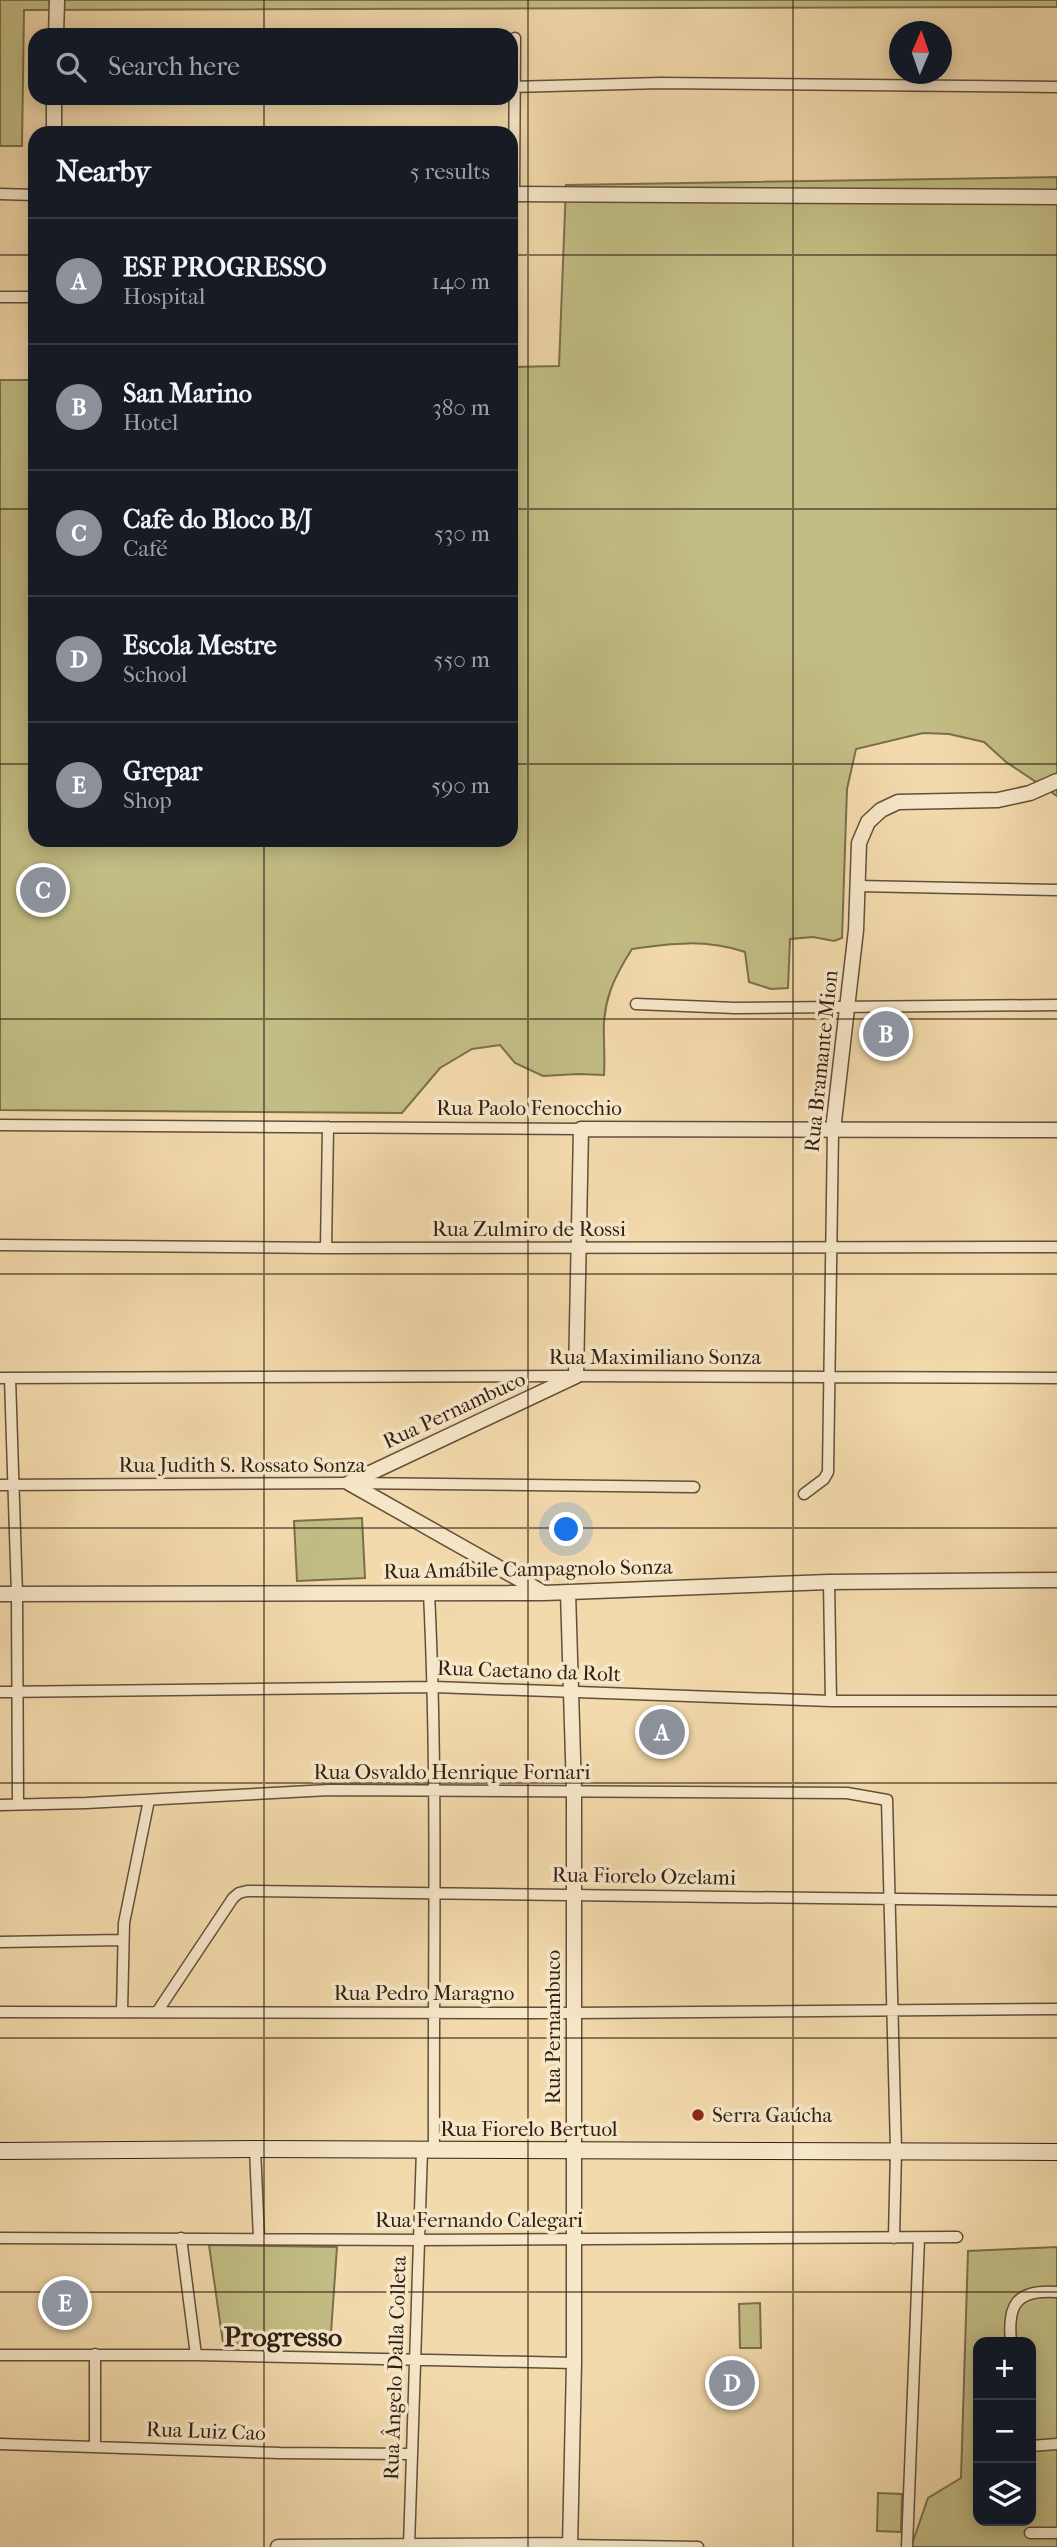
<!DOCTYPE html>
<html lang="en">
<head>
<meta charset="utf-8">
<style>
	:root { --surface:#171b24; --page:#242831; --text:#f1f3f6; --muted:#9ea1a6; --line:#363941; --accent:#8c9099 }
	body { margin:0; font-family:"IM FELL French Canon",serif; background:var(--page); color:var(--text) }
	.controls { position:absolute; right:21px; bottom:21px; display:grid; overflow:hidden; border-radius:14px; box-shadow:0 4px 18px #0003 }
	.controls button { width:63px; height:63px; display:grid; place-items:center; padding:0; border:0; border-bottom:2px solid var(--line); background:var(--surface); color:var(--text); font:35px sans-serif }
	.compass { position:absolute; left:889px; top:21px; width:63px; height:63px; border-radius:50%; background:var(--surface); box-shadow:0 4px 18px #0003; rotate:2deg }
	.you { position:absolute; left:567px; top:1530px; width:24px; height:24px; margin:-18px; border:5px solid #fff; border-radius:50%; background:#1a73e8; box-shadow:0 0 0 10px #1a73e833 }
	.badge { display:grid; place-items:center; width:46px; height:46px; border-radius:50%; background:var(--accent); color:#fff; font-size:23px; font-weight:700 }
	.pin { position:absolute; translate:-50% -50%; border:4px solid #fff; box-shadow:0 2px 7px #0006 }
	.list { margin:0; padding:0; list-style:none }
	h2 { display:flex; justify-content:space-between; align-items:center; height:91px; margin:0; padding:0 28px; font-size:30px }
	h2 small { font-size:23px; font-weight:400; color:var(--muted) }
	.list li { display:grid; grid-template-columns:46px 1fr auto; gap:21px; align-items:center; box-sizing:border-box; height:126px; padding:0 28px; border-top:2px solid var(--line) }
	.list b { display:block; font-size:26px; white-space:nowrap }
	.list p { margin:0; font-size:23px; white-space:nowrap; color:var(--muted) }
	.list em { font-size:23px; font-style:normal; color:var(--muted) }
	.icon { flex:none; width:38px; height:38px; fill:none; stroke:currentColor; stroke-width:2; stroke-linecap:round; stroke-linejoin:round }
	.map { position:relative; flex:none; width:1057px; height:2547px; overflow:hidden }
	.search { position:absolute; background:var(--surface); box-shadow:0 4px 18px #0003; left:28px; top:28px; width:490px; height:77px; display:flex; align-items:center; gap:18px; box-sizing:border-box; padding:0 24px; border-radius:21px; color:var(--muted); font-size:26px }
	.panel { position:absolute; background:var(--surface); box-shadow:0 4px 18px #0003; left:28px; top:126px; width:490px; height:721px; border-radius:21px }
	.map>svg:first-child { display:block }
	.green { fill:#c2bd84; stroke:#7a6f4c; stroke-width:2; fill-rule:evenodd }
	.lines { fill:none; stroke-linecap:round; stroke-linejoin:round }
	.minor-casing { stroke:#624f3b; stroke-width:13 }
	.tertiary-casing { stroke:#624f3b; stroke-width:17 }
	.secondary-casing { stroke:#312115; stroke-width:18 }
	.minor { stroke:#f7e7c9; stroke-width:10 }
	.tertiary { stroke:#f7e7c9; stroke-width:14 }
	.secondary { stroke:#f7e7c9; stroke-width:16 }
	.grid { fill:none; stroke:#312115; stroke-width:2; stroke-opacity:0.55 }
	.poi-dot { fill:#8f2418; stroke:#f7e7c9; stroke-width:2.5 }
	.labels { text-anchor:middle; stroke-width:7; stroke-linejoin:round; paint-order:stroke }
	.street-label { font-size:21px; fill:#312115; stroke:#f7e7c9 }
	.poi-label { font-size:21px; fill:#312115; stroke:#f7e7c9; text-anchor:start }
	.district-label { font-size:28px; font-weight:bold; fill:#312115; stroke:#f7e7c9 }
</style>
</head>
<body>
<div class="map">
<svg width="1057" height="2547" viewBox="0 0 1057 2547">
	<rect width="100%" height="100%" fill="#f3daac"/>
	<filter id="stains"><feTurbulence type="fractalNoise" baseFrequency=".00286" numOctaves="4"/><feColorMatrix values="0 0 0 0 .2 0 0 0 0 .09 0 0 0 0 .02 0 0 0 .5 -.17"/></filter>
	<radialGradient id="worn" r=".72"><stop offset=".6" stop-color="#630" stop-opacity="0"/><stop offset="1" stop-color="#630" stop-opacity=".3"/></radialGradient>
	<!-- green -->
	<path class="green" d="M 0,0 L 1057,0 L 1057,7 L 24,10 L 22,146 L 0,146 Z
		M 1057,177 L 1057,796 L 1006,762 L 984,742 L 949,734 L 923,733 L 856,749 L 847,789 L 842,938 L 834,941 L 813,937 L 790,939 L 788,988 L 771,989 L 749,982 L 745,952 C 706,939 671,943 632,949 C 614,977 602,1002 604,1037 C 604,1050 605,1062 604,1075 L 578,1074 L 543,1076 L 515,1063 L 500,1045 L 472,1049 L 440,1068 L 402,1113 L 0,1110 L 0,380 L 35,380 L 35,840 L 511,840 L 511,367 L 559,366 L 566,185 Z
		M 362,1518 L 365,1578 L 297,1581 L 294,1521 Z
		M 209,2245 L 337,2247 L 330,2347 L 223,2343 Z
		M 1057,2247 L 1057,2547 L 911,2547 L 928,2498 L 961,2478 L 968,2251 ZM 978,2342 L 1031,2342 L 1031,2521 L 978,2521 Z
		M 760,2303 L 761,2348 L 740,2348 L 739,2304 Z
		M 878,2493 L 902,2494 L 901,2532 L 877,2531 Z"/>
	<g class="lines">
		<!-- minor casing -->
		<g class="minor-casing">
			<path id="minor" d="M 511,87 L 661,83 L 1057,87
				M 0,194 L 35,195
				M 514,194 L 515,38
				M 0,297 L 35,297
				M 858,886 L 1057,890
				M 636,1004 L 735,1008 L 1057,1005
				M 0,1125 L 581,1129
				M 0,1245 L 326,1248 L 1057,1247
				M 326,1248 L 328,1127
				M 0,1378 L 576,1376 L 1057,1378
				M 10,1378 L 17,1595 L 18,1804
				M 0,1485 L 349,1483 L 694,1487
				M 804,1494 L 824,1479 L 828,1472 L 833,1130
				M 829,1582 L 831,1701
				M 429,1593 C 438,1778 433,1964 434,2150
				M 0,1692 L 434,1687 L 831,1701 L 1057,1701
				M 0,1805 L 86,1803 L 329,1790 L 847,1793 L 887,1800 L 896,2150 L 894,2238
				M 0,1942 L 123,1940
				M 122,2011 L 124,1923 L 149,1800
				M 0,2012 L 574,2013 L 1057,2009
				M 157,2012 L 233,1898 L 239,1893 L 247,1891 L 1057,1901
				M 255,2149 L 259,2239
				M 0,2238 L 420,2240 L 957,2237
				M 181,2238 L 196,2355
				M 1011,2342 C 1007,2304 1017,2289 1057,2292
				M 95,2354 L 95,2445
				M 0,2355 L 196,2355 L 574,2363
				M 0,2444 L 280,2453 L 410,2454
				M 1031,2446 L 1057,2444
				M 1030,2533 L 1057,2533
				M 570,2545 L 698,2547
				M 409,2546 L 422,2150
				M 907,2547 L 919,2238"/>
		</g>
		<!-- tertiary casing -->
		<g class="tertiary-casing">
			<path id="tertiary" d="M 56,35 L 57,0
				M 54,98 L 54,133
				M 511,194 L 1057,197
				M 833,1130 L 856,930 L 859,843 L 868,822 L 881,810 L 898,802 L 998,800 L 1030,793 L 1057,781
				M 349,1483 L 576,1376 L 581,1129 L 1057,1130
				M 349,1483 L 542,1592
				M 568,1592 L 574,1791 L 574,2363 L 570,2547
				M 0,1594 L 544,1593 L 829,1582 L 1057,1580
				M 278,2547 L 570,2545"/>
		</g>
		<!-- secondary casing -->
		<g class="secondary-casing">
			<path id="secondary" d="M 0,2151 L 255,2149 L 1057,2152"/>
		</g>
		<!-- minor -->
		<use href="#minor" class="minor"/>
		<!-- tertiary -->
		<use href="#tertiary" class="tertiary"/>
		<!-- secondary -->
		<use href="#secondary" class="secondary"/>
	</g>
	<!-- grid -->
	<path class="grid" d="M 264,0 L 264,35M 528,0 L 528,2547M 793,0 L 793,2547M 264,98 L 264,133M 0,255 L 35,255M 511,255 L 1057,255M 0,509 L 35,509M 511,509 L 1057,509M 0,764 L 35,764M 511,764 L 1057,764M 264,840 L 264,2547M 0,1019 L 1057,1019M 0,1274 L 1057,1274M 0,1528 L 1057,1528M 0,1783 L 1057,1783M 0,2038 L 1057,2038M 0,2292 L 1057,2292"/>
	<!-- markers -->
	<circle class="poi-dot" cx="698" cy="2115" r="7"/>
	<g class="labels">
		<!-- street labels -->
		<g class="street-label">
			<text transform="translate(821 1061) rotate(-84)" y="7">Rua Bramante Mion</text>
			<text x="529" y="1115">Rua Paolo Fenocchio</text>
			<text x="529" y="1236">Rua Zulmiro de Rossi</text>
			<text x="655" y="1364">Rua Maximiliano Sonza</text>
			<text transform="translate(454 1410) rotate(-25)" y="7">Rua Pernambuco</text>
			<text x="242" y="1472">Rua Judith S. Rossato Sonza</text>
			<text transform="translate(528 1569) rotate(-1)" y="7">Rua Amábile Campagnolo Sonza</text>
			<text transform="translate(529 1671) rotate(2)" y="7">Rua Caetano da Rolt</text>
			<text x="452" y="1779">Rua Osvaldo Henrique Fornari</text>
			<text transform="translate(644 1876) rotate(1)" y="7">Rua Fiorelo Ozelami</text>
			<text x="424" y="2000">Rua Pedro Maragno</text>
			<text transform="translate(553 2027) rotate(-90)" y="7">Rua Pernambuco</text>
			<text x="529" y="2136">Rua Fiorelo Bertuol</text>
			<text x="479" y="2227">Rua Fernando Calegari</text>
			<text transform="translate(395 2368) rotate(-88)" y="7">Rua Ângelo Dalla Colleta</text>
			<text transform="translate(206 2431) rotate(2)" y="7">Rua Luiz Cao</text>
		</g>
		<!-- poi labels -->
		<g class="poi-label">
			<text x="712" y="2122">Serra Gaúcha</text>
		</g>
		<!-- district labels -->
		<g class="district-label">
			<text x="283" y="2346">Progresso</text>
		</g>
	</g>
	<rect width="100%" height="100%" filter="url(#stains)"/>
	<rect width="100%" height="100%" fill="url(#worn)"/>
</svg>
<div class="controls">
<button>+</button>
<button>−</button>
<button><svg class="icon" aria-label="layers" viewBox="0 0 24 24"><path d="M12 4l9 5-9 5-9-5zM3 14l9 5 9-5"/></svg></button>
</div>
<svg class="compass" viewBox="-18 -18 36 36"><path d="M0-13l5 13h-10z" fill="#e53935"/><path d="M0 13l5-13h-10z" fill="#9ea1a6"/></svg>
<div class="you"></div>
<div class="pin badge" style="left:662px;top:1732px">A</div>
<div class="pin badge" style="left:886px;top:1034px">B</div>
<div class="pin badge" style="left:43px;top:890px">C</div>
<div class="pin badge" style="left:732px;top:2383px">D</div>
<div class="pin badge" style="left:65px;top:2303px">E</div>
<div class="search"><svg class="icon" aria-label="search" viewBox="0 0 24 24"><circle cx="10" cy="10" r="6"/><path d="M15 15l6 6"/></svg>Search here</div>
<section class="panel">
<h2>Nearby<small>5 results</small></h2>
<ul class="list">
<li><span class="badge">A</span><div><b>ESF PROGRESSO</b><p>Hospital</p></div><em>140 m</em></li>
<li><span class="badge">B</span><div><b>San Marino</b><p>Hotel</p></div><em>380 m</em></li>
<li><span class="badge">C</span><div><b>Cafe do Bloco B/J</b><p>Café</p></div><em>530 m</em></li>
<li><span class="badge">D</span><div><b>Escola Mestre</b><p>School</p></div><em>550 m</em></li>
<li><span class="badge">E</span><div><b>Grepar</b><p>Shop</p></div><em>590 m</em></li>
</ul>
</section>
</div>
</body>
</html>
